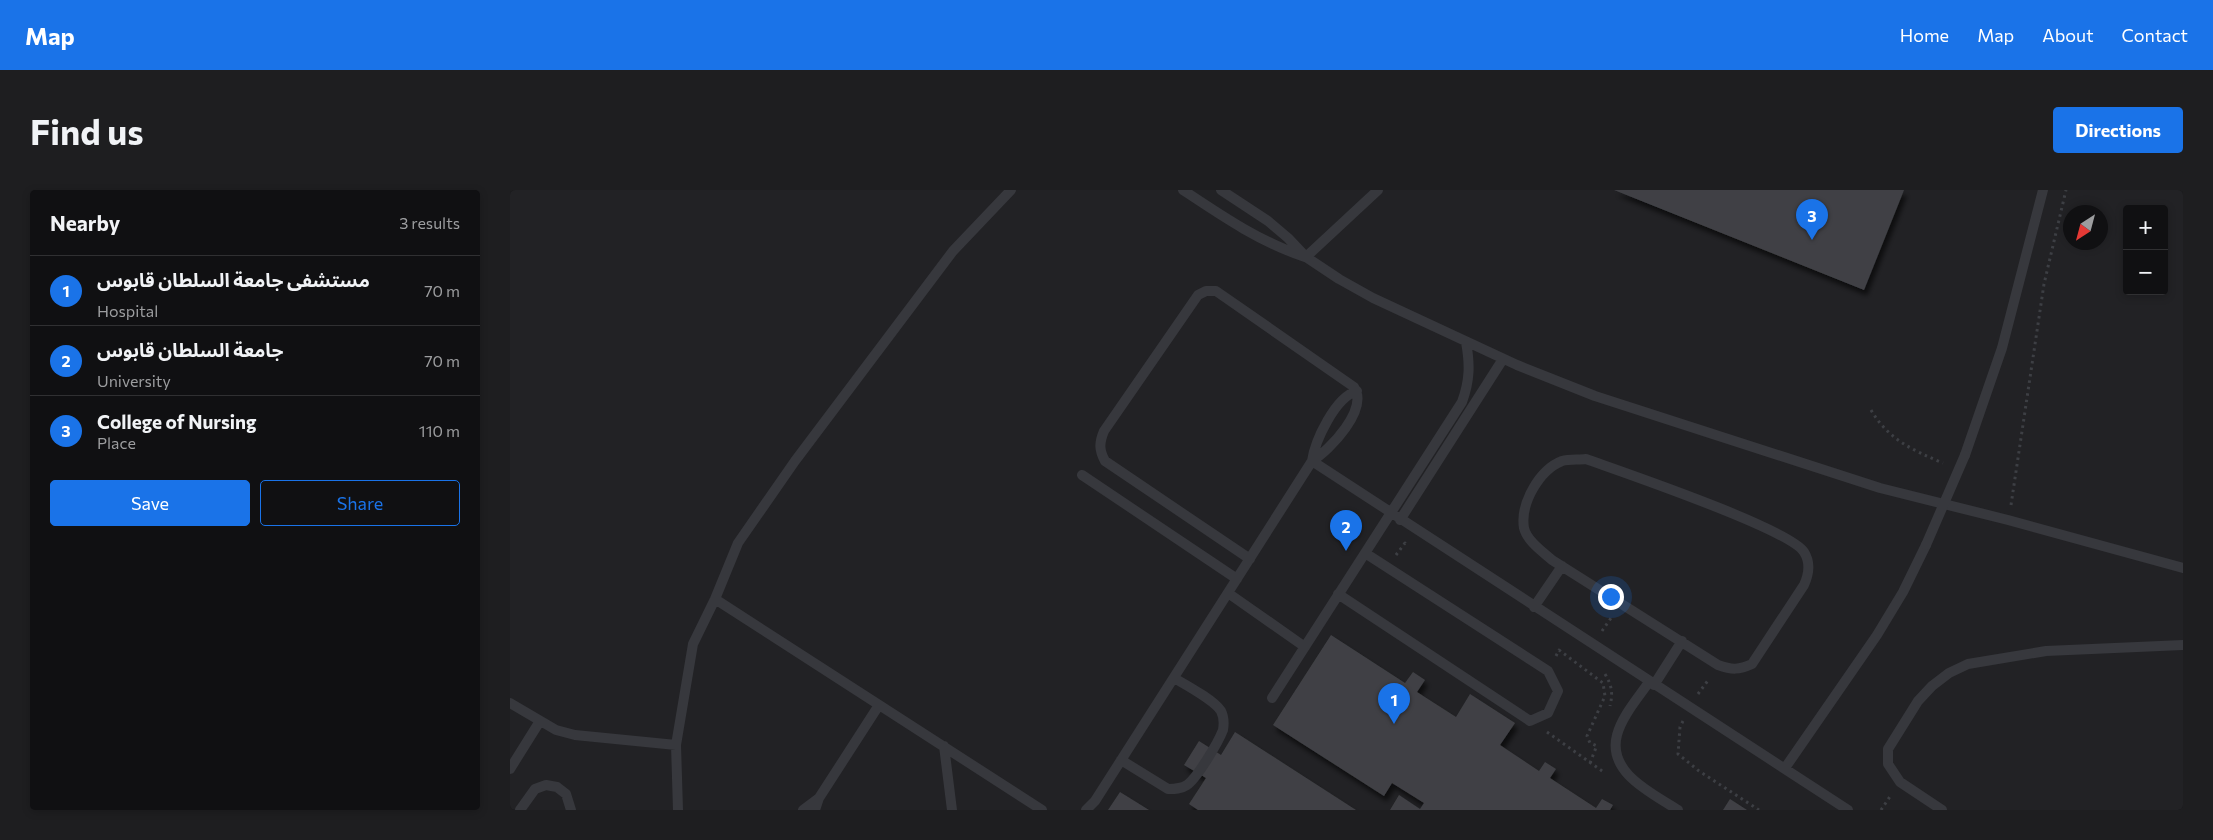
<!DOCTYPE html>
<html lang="en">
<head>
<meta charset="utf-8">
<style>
	:root { --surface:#101012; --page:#1e1e20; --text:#f1f3f6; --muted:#9c9d9f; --line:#303032; --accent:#1a73e8 }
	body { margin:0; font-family:Commissioner,"Noto Sans Arabic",sans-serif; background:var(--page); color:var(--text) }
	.controls { position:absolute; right:15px; top:15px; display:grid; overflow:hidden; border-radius:5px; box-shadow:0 2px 8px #0003 }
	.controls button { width:45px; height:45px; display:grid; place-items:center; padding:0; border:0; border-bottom:1px solid var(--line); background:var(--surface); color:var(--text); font:25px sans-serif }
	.compass { position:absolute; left:1553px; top:15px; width:45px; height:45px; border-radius:50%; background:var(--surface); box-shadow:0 2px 8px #0003; rotate:216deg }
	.you { position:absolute; left:1100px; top:406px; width:18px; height:18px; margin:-12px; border:4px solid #fff; border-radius:50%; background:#1a73e8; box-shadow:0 0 0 8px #1a73e833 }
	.badge { display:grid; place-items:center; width:32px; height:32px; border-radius:50%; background:var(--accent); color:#fff; font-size:16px; font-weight:700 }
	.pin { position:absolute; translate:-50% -41px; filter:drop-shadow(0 1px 2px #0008) }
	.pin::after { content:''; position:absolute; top:26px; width:18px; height:15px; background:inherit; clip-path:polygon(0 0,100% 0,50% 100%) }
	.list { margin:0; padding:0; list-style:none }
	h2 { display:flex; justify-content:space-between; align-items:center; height:65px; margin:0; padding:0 20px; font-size:21px }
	h2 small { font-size:16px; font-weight:400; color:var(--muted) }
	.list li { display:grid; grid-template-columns:32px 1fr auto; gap:15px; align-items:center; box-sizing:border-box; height:70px; padding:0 20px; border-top:1px solid var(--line) }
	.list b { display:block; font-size:19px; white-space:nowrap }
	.list p { margin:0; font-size:16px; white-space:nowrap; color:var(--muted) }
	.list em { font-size:16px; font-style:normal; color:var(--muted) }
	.actions { display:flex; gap:10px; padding:15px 20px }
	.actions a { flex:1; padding:11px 0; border:1px solid var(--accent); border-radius:5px; text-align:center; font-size:18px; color:var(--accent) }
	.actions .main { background:var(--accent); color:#fff }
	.map { position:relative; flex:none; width:1673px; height:620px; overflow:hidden; border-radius:5px }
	header { display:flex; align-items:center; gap:30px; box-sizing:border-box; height:70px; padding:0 25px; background:var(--accent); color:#fff }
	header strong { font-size:24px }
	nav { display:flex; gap:28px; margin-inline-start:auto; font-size:18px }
	.intro { display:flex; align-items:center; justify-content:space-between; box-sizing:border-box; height:120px; padding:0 30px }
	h1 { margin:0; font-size:35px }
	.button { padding:12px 22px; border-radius:5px; background:var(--accent); color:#fff; font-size:18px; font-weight:700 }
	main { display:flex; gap:30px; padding:0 30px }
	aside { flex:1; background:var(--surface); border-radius:5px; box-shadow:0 2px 8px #0003 }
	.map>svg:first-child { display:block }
	.built { fill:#222225; fill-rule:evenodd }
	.building { fill:#404145; filter:url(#shadow) }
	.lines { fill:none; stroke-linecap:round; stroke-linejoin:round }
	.path { stroke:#3d3f44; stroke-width:3; stroke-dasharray:2.5 4; stroke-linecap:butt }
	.lane { stroke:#37383d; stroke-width:10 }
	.lane-bridge { stroke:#37383d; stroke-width:10 }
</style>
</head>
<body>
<header>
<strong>Map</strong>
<nav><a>Home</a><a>Map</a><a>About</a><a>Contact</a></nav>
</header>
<div class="intro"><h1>Find us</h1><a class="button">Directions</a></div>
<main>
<aside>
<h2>Nearby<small>3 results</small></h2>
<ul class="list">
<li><span class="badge">1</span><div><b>مستشفى جامعة السلطان قابوس</b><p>Hospital</p></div><em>70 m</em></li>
<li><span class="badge">2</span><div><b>جامعة السلطان قابوس</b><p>University</p></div><em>70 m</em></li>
<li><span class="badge">3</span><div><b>College of Nursing</b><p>Place</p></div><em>110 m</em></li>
</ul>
<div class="actions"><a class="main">Save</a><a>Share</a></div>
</aside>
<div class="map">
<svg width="1673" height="620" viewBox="0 0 1673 620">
	<defs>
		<filter id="shadow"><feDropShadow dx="3" dy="5.5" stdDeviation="2.5" flood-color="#0009"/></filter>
	</defs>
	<rect width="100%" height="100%" fill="#161618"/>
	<!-- built -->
	<path class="built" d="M 0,0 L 1673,0 L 1673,620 L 0,620 ZM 1617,19 L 1654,19 L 1654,101 L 1617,101 ZM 1560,22 L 1590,22 L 1590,52 L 1560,52 Z"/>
	<!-- building -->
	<path class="building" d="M 1104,0 L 1394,0 L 1354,100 Z
		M 821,445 L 895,493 L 903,482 L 915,490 L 907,502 L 946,527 L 960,504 L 1005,533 L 990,555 L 1029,581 L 1035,572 L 1046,579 L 1040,588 L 1086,618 L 1092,609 L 1103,615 L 1100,620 L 880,620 L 889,605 L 910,619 L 914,613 L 882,593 L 874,606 L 763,535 Z
		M 725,542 L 846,620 L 688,620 L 679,614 L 696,588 L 674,575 L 689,551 L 711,565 Z
		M 610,602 L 639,620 L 598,620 Z
		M 1220,609 L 1237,620 L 1213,620 Z"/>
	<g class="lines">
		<!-- path -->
		<path class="path" d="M 1361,220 C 1378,249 1402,260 1433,273
			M 1501,315 L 1534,94 L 1556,0
			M 886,365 L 895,353 L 896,355
			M 1092,441 L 1101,428
			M 1046,466 L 1049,460 L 1093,493 L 1095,506 L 1077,546 L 1080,553 L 1087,556
			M 1095,484 C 1102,496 1103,503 1100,516
			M 1188,504 L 1199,489
			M 1173,531 L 1170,537 L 1168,564 L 1189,581 L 1249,620
			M 1037,542 L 1095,583
			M 1080,573 L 1087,555
			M 1371,620 L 1381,605"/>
		<!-- lane -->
		<path class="lane" d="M 673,0 C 712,26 750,52 795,67
			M 711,0 L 758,31 L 778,48 L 796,67 L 829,89 L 863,108 L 1007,175 L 1085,206 L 1370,298 L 1498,330 L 1673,378
			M 796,67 L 868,0
			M 1455,265 L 1492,158 L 1533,0
			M 1076,269 C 1112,282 1278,338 1294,362 C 1301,373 1299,384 1294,395 L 1242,474 C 1229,480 1222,480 1208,475 L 1042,370 C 1033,362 1017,351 1014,338 C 1010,314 1029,280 1052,271 C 1059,269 1069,270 1076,269 Z
			M 802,271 L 1338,620
			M 572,285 L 727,389
			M 890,330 L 993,169
			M 740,369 L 595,271 C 589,260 589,253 594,241 L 688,105 L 696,101 L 706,101 L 844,197 C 859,219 820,260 802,271
			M 718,403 L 795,457
			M 828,404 L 1020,531 L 1038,523 L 1048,501 L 1038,481 L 855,363
			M 205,409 L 532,620
			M 1024,417 L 1052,376
			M 1139,492 C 1128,508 1112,526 1107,545 C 1097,583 1142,603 1168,620
			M 1144,495 L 1172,451
			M 762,508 L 952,212 C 960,190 960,174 956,152
			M 0,513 L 46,540 L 65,545 L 166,555
			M 434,556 L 442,620
			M 611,570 L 658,599 C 665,599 671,599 677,595 C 687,588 708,553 713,540 C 714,534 714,527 711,521 C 704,510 676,495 664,488
			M 1275,578 L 1367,445 L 1393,402 L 1416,355
			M 0,579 L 30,531
			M 10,620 L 25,599 L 36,595 L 47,597 L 56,604 L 61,620
			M 168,620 L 166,555 L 183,454 L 205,409 L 228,353 L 285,271 L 443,61 L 501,0
			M 293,620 L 309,608
			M 305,620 L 309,608 L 369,515
			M 576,620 L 585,611 L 802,271 C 805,251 825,207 847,201
			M 1432,620 L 1390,592 L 1378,574 L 1378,559 L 1408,511 L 1422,496 L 1439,483 L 1458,474 L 1536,461 L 1673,455"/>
		<!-- lane-bridge -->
		<path class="lane-bridge" d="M 1416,355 L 1455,265"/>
	</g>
</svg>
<div class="controls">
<button>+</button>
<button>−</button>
</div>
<svg class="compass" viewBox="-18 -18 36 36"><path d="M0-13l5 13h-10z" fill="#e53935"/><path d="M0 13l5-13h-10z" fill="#9c9d9f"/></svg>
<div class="you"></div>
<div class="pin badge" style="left:884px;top:534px">1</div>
<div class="pin badge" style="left:836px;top:361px">2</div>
<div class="pin badge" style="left:1302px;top:50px">3</div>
</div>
</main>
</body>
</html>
